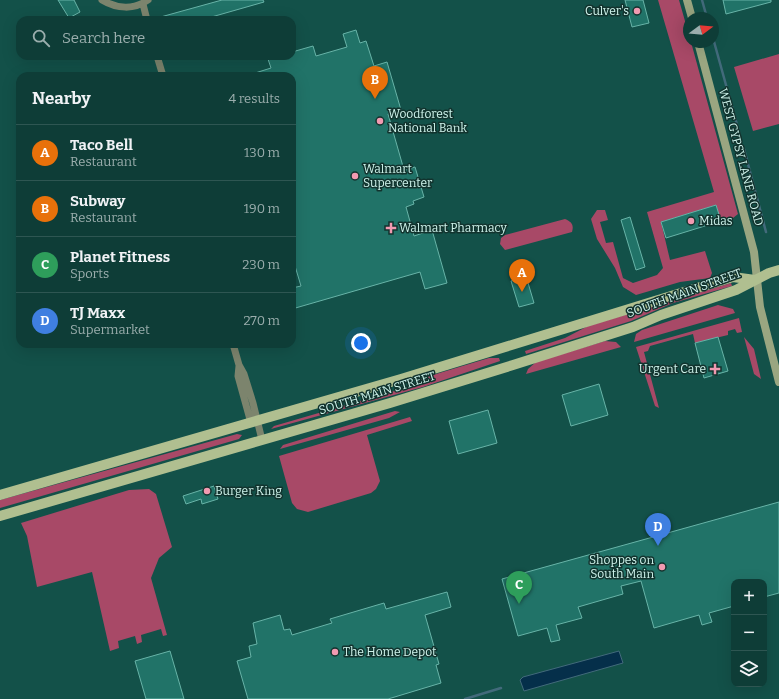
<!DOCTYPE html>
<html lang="en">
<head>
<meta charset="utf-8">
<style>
	:root { --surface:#0e3d37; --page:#17443f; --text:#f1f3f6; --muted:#9baead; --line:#2e5652; --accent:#95b2f1 }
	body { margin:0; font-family:Bitter,serif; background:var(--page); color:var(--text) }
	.controls { position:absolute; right:12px; bottom:12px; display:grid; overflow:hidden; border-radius:8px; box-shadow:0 4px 16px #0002 }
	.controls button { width:36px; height:36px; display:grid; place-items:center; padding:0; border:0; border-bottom:1px solid var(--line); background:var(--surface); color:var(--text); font:20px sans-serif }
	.compass { position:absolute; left:683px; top:12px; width:36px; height:36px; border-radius:50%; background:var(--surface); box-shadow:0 4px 16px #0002; rotate:74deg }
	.you { position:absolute; left:361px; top:343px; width:14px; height:14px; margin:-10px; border:3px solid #fff; border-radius:50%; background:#1a73e8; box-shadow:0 0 0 6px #1a73e833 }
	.badge { display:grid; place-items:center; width:26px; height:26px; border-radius:50%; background:var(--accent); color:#fff; font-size:13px; font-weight:700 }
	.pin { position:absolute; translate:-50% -33px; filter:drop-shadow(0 1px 2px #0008) }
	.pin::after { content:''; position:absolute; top:21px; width:14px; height:12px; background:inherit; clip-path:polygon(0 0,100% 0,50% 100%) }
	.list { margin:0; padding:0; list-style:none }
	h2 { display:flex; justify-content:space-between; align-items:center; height:52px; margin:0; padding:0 16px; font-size:17px }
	h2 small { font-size:13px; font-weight:400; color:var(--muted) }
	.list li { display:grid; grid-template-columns:26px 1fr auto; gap:12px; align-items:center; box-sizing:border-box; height:56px; padding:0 16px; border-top:1px solid var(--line) }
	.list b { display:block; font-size:15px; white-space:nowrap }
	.list p { margin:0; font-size:13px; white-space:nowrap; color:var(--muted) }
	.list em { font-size:13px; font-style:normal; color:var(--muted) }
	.icon { flex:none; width:22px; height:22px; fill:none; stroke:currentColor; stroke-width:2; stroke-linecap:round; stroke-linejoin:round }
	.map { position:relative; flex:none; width:779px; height:699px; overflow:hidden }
	.search { position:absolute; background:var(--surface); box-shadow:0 4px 16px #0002; left:16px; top:16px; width:280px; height:44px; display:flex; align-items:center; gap:10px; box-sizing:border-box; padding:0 14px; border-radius:12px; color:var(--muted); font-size:15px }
	.panel { position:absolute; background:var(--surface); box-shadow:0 4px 16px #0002; left:16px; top:72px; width:280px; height:276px; border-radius:12px }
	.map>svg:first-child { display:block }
	.green { fill:#a84967 }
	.water { fill:#052f4a; stroke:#426a7b }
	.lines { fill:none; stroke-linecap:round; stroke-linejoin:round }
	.stream { stroke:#426a7b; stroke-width:2.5 }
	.building { fill:#217368; stroke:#68b4a8 }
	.minor { stroke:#7c846d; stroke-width:7 }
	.secondary { stroke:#9aa681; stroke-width:8 }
	.primary { stroke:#b0bf90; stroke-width:10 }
	.poi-dot { fill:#f19ab1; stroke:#12332e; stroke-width:1.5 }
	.labels { text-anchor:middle; stroke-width:3; stroke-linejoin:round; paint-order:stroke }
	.poi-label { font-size:12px; fill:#cff4ec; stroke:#12332e; text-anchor:start }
	.street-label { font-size:12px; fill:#cff4ec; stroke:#12332e }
</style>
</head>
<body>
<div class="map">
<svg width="779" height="699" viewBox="0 0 779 699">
	<rect width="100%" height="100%" fill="#135149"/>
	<!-- green -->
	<path class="green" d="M 658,0 L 679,0 L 689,35 L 689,42 L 691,42 L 738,214 L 733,218 L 721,221 L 716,205 L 661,222 L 670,260 L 705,251 L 712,273 L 710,278 L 680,282 L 636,295 L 623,287 L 615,268 L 597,239 L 591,219 L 597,210 L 605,210 L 608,220 L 600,222 L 606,243 L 613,242 L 623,278 L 633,283 L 657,275 L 663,268 L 647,212 L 714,192 Z
		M 779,54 L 779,124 L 753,131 L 734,67 Z
		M 565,219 C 572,222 574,225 572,232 L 505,250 L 500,244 L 501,238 L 505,235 Z
		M 731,283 L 732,286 L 673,303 L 631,321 L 526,354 L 525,351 L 565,338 L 588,326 Z
		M 718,305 L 733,309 L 735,313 L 634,342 L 636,334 L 642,330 Z
		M 739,318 L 742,332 L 737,333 L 735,329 L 728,331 L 728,335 L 695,343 L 693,334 L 650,346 L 648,351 L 644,352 L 659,408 L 655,406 L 636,347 Z
		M 744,337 L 754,349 L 761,379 L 754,374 Z
		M 605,341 L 616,342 L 621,347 L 526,374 L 528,369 L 536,362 Z
		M 489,358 L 499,358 L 500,361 L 423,387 L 271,429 L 274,426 L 415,385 L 423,378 Z
		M 395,411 L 400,412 L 389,418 L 280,449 L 283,445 Z
		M 410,417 L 412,421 L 367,435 L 380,481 L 376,489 L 371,493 L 308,512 L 297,509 L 292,503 L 279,456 Z
		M 237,434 L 242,435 L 239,439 L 0,508 L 0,500 Z
		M 149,489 L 156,494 L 172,547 L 159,558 L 151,578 L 167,635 L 163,636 L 161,629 L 141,635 L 142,642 L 137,644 L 135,636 L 118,641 L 119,648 L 110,651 L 92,572 L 37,587 L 27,536 L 21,523 L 129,490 Z"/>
	<!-- water -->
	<path class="water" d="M 619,651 L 623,663 L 524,691 L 520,680 L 523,677 Z"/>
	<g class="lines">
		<!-- stream -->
		<path class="stream" d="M 702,0 L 707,18
			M 713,38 L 739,132
			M 744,149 L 766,232
			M 465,699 L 501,688"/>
	</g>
	<!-- building -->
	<path class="building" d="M 58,0 L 74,0 L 80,12 L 69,18 Z
		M 222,0 L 263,0 L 264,2 L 201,20 L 157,20 L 157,18 Z
		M 625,0 L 643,0 L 649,23 L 632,27 Z
		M 723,0 L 771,0 L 771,2 L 726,14 Z
		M 356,30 L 360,43 L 366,41 L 374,66 L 387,62 L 401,110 L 388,114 L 404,170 L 415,167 L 424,197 L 413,201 L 414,204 L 406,207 L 414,236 L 432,230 L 447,283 L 425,289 L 420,272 L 292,309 L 292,288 L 301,286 L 292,256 L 292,76 L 252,76 L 252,74 L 271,68 L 268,59 L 280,56 L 292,56 L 292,52 L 313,46 L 316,56 L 347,47 L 343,34 Z
		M 716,205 L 721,221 L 666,238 L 661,222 Z
		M 630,217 L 645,267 L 636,270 L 621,220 Z
		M 526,276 L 534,303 L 519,307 L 511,281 Z
		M 718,337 L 728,371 L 704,378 L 695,343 Z
		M 599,384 L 608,415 L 571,426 L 562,395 Z
		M 488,410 L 497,443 L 458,454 L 449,421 Z
		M 214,486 L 218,499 L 202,504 L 201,499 L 186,504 L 183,496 Z
		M 779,502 L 779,593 L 764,597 L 764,582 L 734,582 L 734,606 L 709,613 L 712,622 L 702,625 L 699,615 L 654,628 L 641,581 L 621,586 L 623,594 L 578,607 L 582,618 L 556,625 L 560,640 L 551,642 L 547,628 L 518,636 L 502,579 Z
		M 447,592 L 451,607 L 425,615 L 439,664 L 436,665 L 441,683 L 388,699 L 248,699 L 237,661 L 251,657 L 249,646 L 257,644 L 253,623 L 280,615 L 284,630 L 290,629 L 292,635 L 332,623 L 330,619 L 384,603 L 386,609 Z
		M 170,651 L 184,699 L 146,699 L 135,661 Z"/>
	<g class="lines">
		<!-- minor -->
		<path class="minor" d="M 102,0 C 117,9 134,10 148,0
			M 143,4 L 147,20
			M 157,56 L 163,76
			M 233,344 L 239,365 L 244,374 L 253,403 L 262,440
			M 239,366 L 238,376 L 251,423"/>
		<!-- secondary -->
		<path class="secondary" d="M 687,0 L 692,18
			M 698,42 L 754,252 L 760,307 L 779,382"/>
		<!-- primary -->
		<path class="primary" d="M 0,495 L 401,379 L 733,277 L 755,280
			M 0,516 L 390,403 L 513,365 L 633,327 L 661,315 L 736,290 L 769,273 L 779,270"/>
	</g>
	<!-- markers -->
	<g class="poi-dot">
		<circle cx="637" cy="11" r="4"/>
		<circle cx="380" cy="121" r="4"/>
		<circle cx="355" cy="176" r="4"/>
		<circle cx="691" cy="221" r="4"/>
		<path d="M389 222h4v4h4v4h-4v4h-4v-4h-4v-4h4z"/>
		<path d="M713 363h4v4h4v4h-4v4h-4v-4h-4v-4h4z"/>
		<circle cx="207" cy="491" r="4"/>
		<circle cx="662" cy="567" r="4"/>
		<circle cx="335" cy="652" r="4"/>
	</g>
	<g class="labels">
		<!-- poi labels -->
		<g class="poi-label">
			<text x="629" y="15" text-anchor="end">Culver's</text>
			<text x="388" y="118">Woodforest<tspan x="388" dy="14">National Bank</tspan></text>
			<text x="363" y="173">Walmart<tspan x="363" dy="14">Supercenter</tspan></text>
			<text x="699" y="225">Midas</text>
			<text x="399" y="232">Walmart Pharmacy</text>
			<text x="706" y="373" text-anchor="end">Urgent Care</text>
			<text x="215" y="495">Burger King</text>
			<text x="654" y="564" text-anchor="end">Shoppes on<tspan x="654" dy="14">South Main</tspan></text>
			<text x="343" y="656">The Home Depot</text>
		</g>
		<!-- street labels -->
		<g class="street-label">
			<text transform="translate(741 157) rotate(75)" y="4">WEST GYPSY LANE ROAD</text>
			<text transform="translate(684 293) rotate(-20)" y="4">SOUTH MAIN STREET</text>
			<text transform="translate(377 393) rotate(-17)" y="4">SOUTH MAIN STREET</text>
		</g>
	</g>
</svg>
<div class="controls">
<button>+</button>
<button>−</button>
<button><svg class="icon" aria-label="layers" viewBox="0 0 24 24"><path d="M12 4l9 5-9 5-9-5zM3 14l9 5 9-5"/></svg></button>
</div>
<svg class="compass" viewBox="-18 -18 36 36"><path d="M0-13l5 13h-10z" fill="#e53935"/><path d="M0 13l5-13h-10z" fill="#9baead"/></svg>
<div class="you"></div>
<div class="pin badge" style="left:522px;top:292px;background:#e8710a">A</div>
<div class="pin badge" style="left:375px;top:99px;background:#e8710a">B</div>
<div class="pin badge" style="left:519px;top:604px;background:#2e9e5b">C</div>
<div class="pin badge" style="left:658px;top:546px;background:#3f7fe0">D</div>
<div class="search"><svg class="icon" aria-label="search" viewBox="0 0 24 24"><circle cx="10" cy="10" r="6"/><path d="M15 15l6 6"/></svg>Search here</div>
<section class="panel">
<h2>Nearby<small>4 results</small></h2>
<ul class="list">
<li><span class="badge" style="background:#e8710a">A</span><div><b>Taco Bell</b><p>Restaurant</p></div><em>130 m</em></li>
<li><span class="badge" style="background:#e8710a">B</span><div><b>Subway</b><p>Restaurant</p></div><em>190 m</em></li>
<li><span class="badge" style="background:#2e9e5b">C</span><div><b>Planet Fitness</b><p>Sports</p></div><em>230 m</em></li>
<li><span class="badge" style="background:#3f7fe0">D</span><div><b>TJ Maxx</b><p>Supermarket</p></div><em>270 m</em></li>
</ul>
</section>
</div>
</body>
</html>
